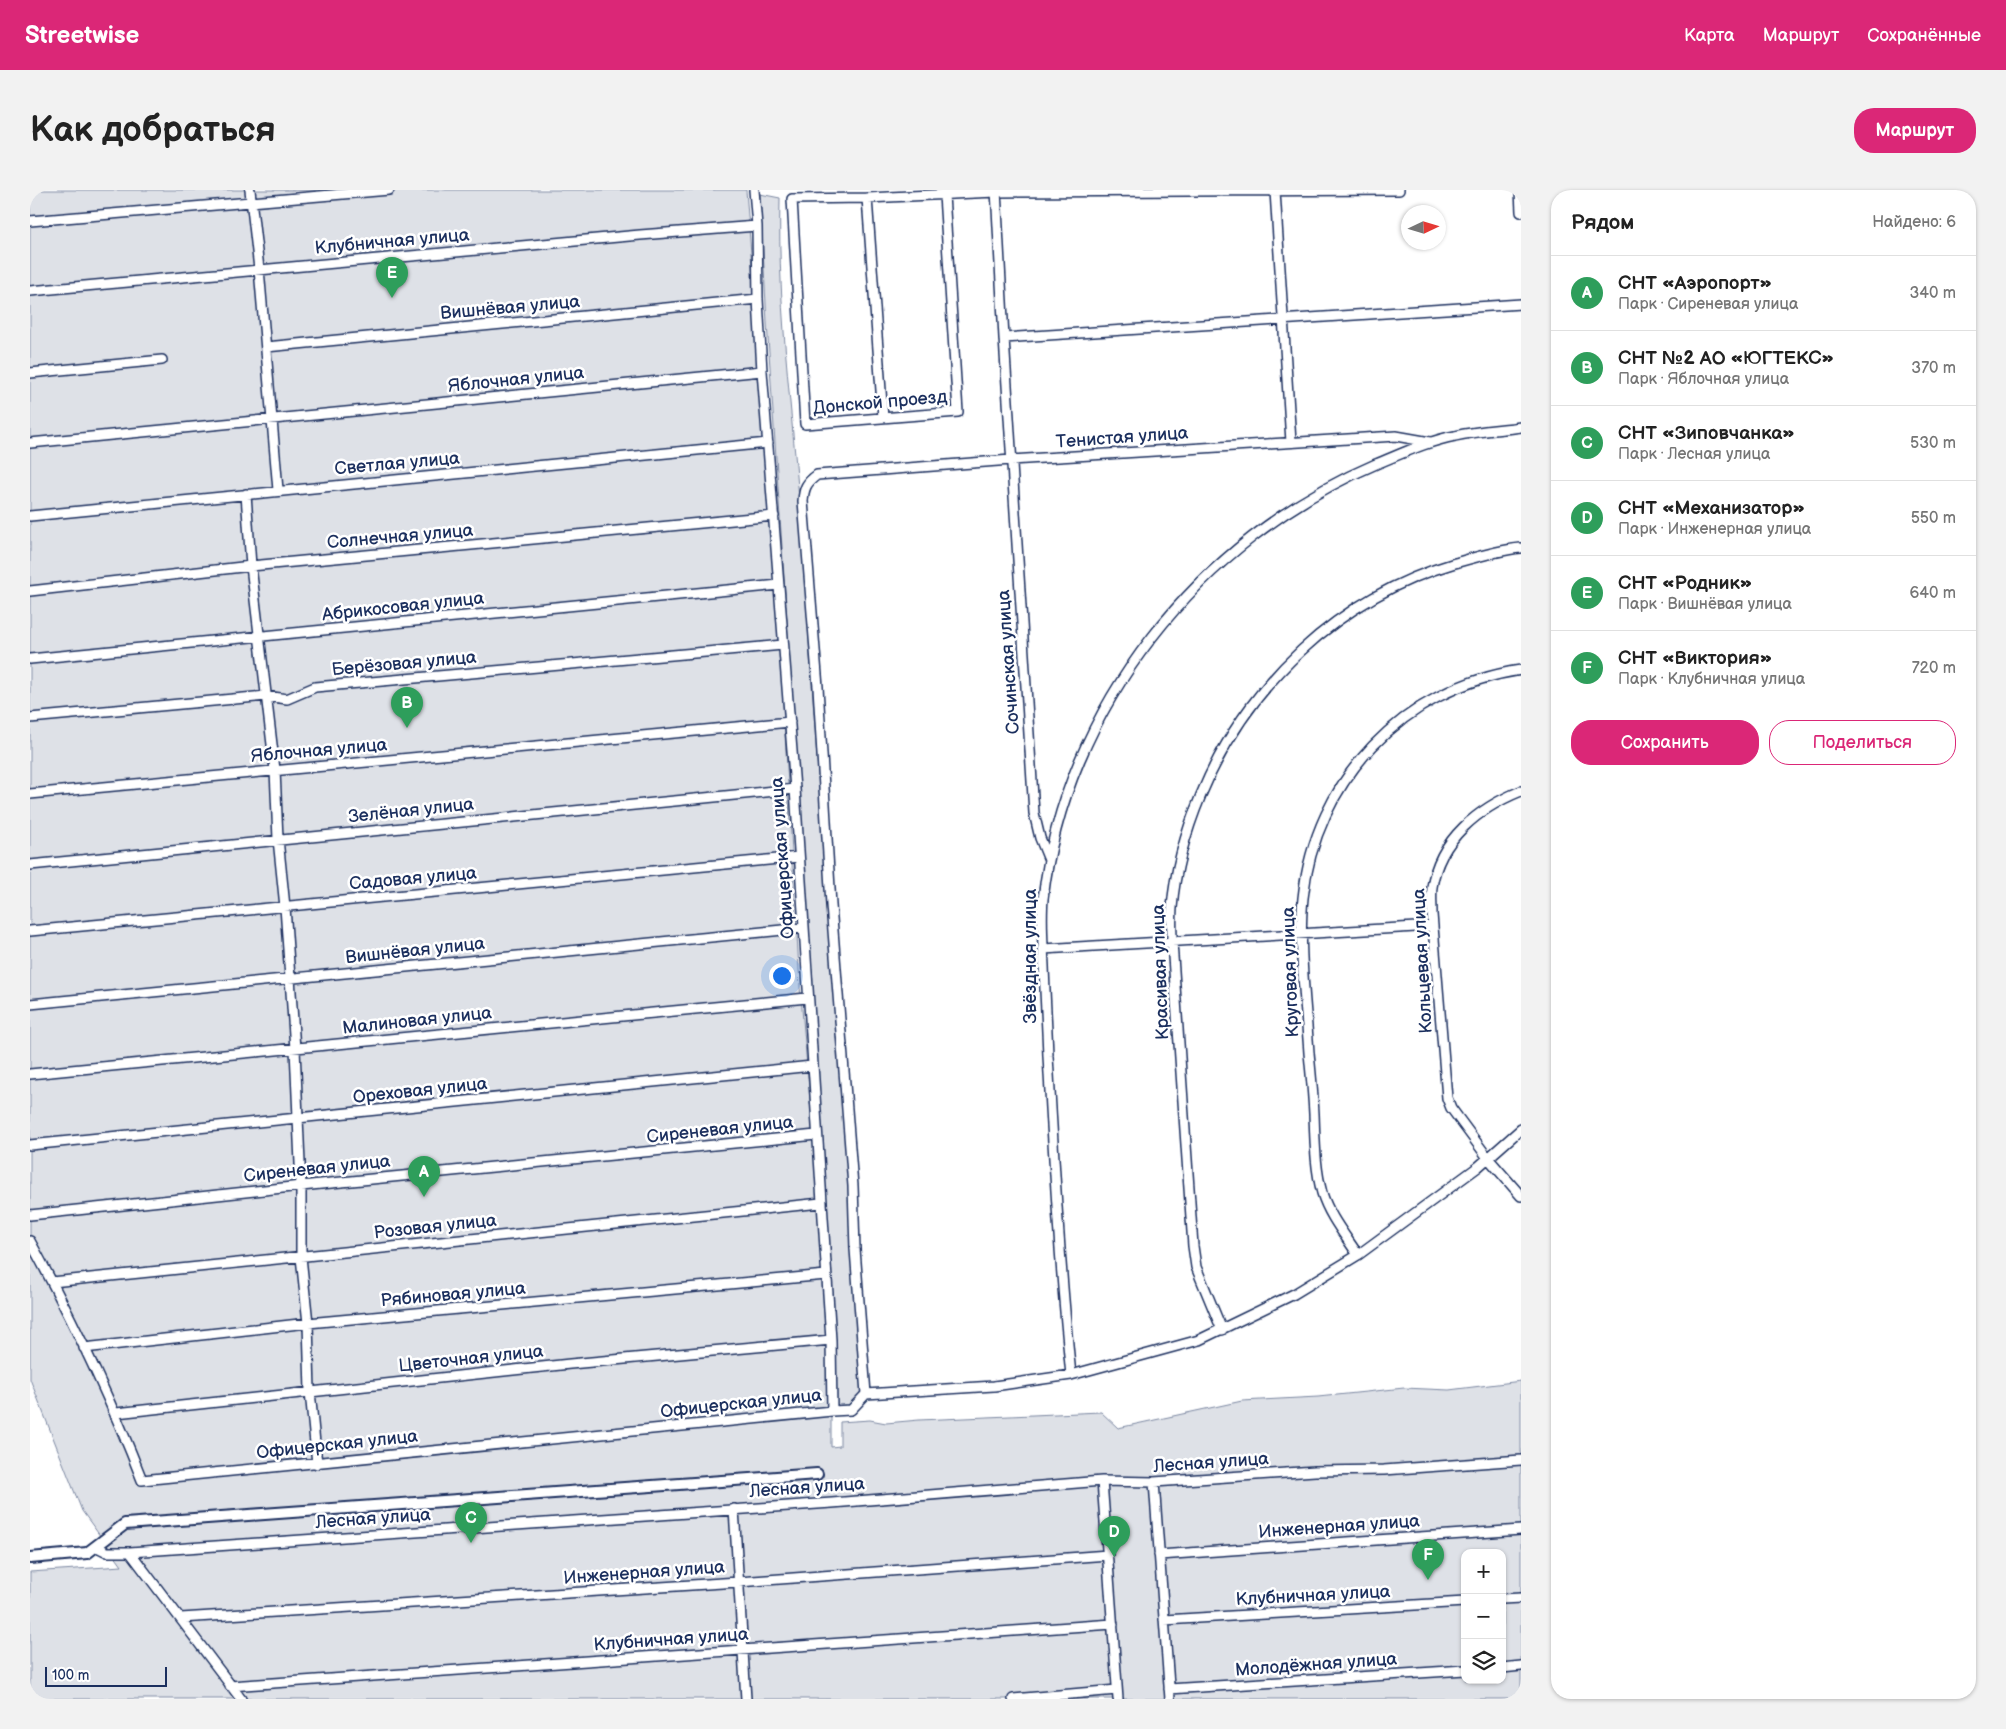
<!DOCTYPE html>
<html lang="ru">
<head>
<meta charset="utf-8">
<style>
	:root { --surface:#fff; --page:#f2f2f2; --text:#222; --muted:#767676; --line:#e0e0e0; --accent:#db2777 }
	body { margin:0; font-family:"Balsamiq Sans",sans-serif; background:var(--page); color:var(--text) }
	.controls { position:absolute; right:15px; bottom:15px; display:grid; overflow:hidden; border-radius:10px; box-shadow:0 1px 4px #0004 }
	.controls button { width:45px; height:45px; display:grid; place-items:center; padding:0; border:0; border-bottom:1px solid var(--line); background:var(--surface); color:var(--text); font:25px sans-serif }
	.compass { position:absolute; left:1371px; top:15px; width:45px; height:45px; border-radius:50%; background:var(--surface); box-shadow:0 1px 4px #0004; rotate:86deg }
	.scale { position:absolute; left:15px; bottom:12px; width:122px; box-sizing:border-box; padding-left:5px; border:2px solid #1b2f5e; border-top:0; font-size:14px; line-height:18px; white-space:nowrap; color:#1b2f5e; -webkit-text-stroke:4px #fff; paint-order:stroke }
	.you { position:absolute; left:751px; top:785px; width:18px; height:18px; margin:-12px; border:4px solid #fff; border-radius:50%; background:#1a73e8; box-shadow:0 0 0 8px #1a73e833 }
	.badge { display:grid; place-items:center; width:32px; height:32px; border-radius:50%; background:var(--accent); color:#fff; font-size:16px; font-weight:700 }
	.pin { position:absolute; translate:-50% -41px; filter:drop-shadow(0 1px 2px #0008) }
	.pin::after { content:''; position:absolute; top:26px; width:18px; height:15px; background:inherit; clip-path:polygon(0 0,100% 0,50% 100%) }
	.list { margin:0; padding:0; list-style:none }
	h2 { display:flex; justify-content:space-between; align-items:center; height:65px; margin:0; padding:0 20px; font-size:21px }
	h2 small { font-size:16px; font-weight:400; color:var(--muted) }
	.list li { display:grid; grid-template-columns:32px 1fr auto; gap:15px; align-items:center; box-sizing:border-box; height:75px; padding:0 20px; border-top:1px solid var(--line) }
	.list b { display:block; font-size:19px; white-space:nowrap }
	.list p { margin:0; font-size:16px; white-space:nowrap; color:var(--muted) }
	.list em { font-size:16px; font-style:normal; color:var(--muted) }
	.actions { display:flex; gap:10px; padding:15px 20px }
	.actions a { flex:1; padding:11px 0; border:1px solid var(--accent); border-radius:20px; text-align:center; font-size:18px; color:var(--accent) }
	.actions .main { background:var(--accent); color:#fff }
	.icon { flex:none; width:28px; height:28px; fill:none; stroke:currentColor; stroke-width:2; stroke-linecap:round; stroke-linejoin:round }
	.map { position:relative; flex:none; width:1491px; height:1509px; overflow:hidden; border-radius:20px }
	header { display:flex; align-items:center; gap:30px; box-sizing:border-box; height:70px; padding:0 25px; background:var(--accent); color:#fff }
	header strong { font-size:24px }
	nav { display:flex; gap:28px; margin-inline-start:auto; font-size:18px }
	.intro { display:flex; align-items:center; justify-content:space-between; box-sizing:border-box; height:120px; padding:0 30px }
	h1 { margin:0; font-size:35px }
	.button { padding:12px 22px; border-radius:20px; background:var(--accent); color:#fff; font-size:18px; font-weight:700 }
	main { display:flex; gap:30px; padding:0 30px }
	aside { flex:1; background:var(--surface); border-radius:20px; box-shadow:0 1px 4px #0004 }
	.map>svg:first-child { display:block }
	.green { fill:#dee1e7; stroke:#7c88a2; fill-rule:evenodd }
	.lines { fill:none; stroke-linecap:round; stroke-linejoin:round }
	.minor-casing { stroke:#1b2f5e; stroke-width:12 }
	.tertiary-casing { stroke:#1b2f5e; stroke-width:14 }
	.minor { stroke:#fff; stroke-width:9 }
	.tertiary { stroke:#fff; stroke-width:10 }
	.labels { text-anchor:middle; stroke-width:5; stroke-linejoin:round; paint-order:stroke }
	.street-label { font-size:18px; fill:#1b2f5e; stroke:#fff }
</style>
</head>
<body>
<header>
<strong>Streetwise</strong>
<nav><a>Карта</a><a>Маршрут</a><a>Сохранённые</a></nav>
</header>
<div class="intro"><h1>Как добраться</h1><a class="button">Маршрут</a></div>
<main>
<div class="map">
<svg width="1491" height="1509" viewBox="0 0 1491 1509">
	<rect width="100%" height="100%" fill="#fff"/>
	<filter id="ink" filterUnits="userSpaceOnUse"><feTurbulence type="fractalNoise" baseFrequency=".02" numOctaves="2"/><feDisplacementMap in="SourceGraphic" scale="10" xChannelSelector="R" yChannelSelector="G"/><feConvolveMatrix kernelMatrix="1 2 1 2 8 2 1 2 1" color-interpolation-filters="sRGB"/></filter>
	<g filter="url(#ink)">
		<!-- green -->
		<path class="green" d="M 0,0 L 716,0 L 733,217 L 738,259 L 770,796 L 801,1150 L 801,1257 L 810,1256 L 810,1232 L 840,1230 L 856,1233 L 889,1230 L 1071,1222 L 1088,1238 L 1212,1211 L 1288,1207 L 1374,1198 L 1419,1200 L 1491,1191 L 1491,1509 L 0,1509 L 0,1382 L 92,1376 L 52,1321 L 0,1189 ZM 1435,1363 L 1472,1363 L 1472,1490 L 1435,1490 Z
			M 730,4 L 750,8 C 747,125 765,242 773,359 C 791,643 814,927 834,1212 L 807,1219 L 797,1027 L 737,133 Z"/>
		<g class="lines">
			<!-- minor casing -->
			<g class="minor-casing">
				<path id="minor" d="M 220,0 L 229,79 L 248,300
					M 966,0 L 974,148 L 1004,623 L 1010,648 L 1019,670
					M 1490,0 L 1491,22
					M 1245,1 L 1261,252
					M 914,5 L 928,222 L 775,234 L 762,9 L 837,8 L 966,2 L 1369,0
					M 837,8 L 853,228
					M 0,31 L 359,0
					M 0,101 L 610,45 L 727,36
					M 974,148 L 1491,114
					M 236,157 L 728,109
					M 0,183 L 132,170
					M 0,253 L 732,181
					M 216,304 L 221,376 L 245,580 L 248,649 L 255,717 L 265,859 L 271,996 L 271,1067 L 278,1133 L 280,1201 L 287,1274
					M 0,326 L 738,253
					M 0,401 L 221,376 L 744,326
					M 0,469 L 749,395
					M 0,528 L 236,506 L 257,509 L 285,497 L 753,455
					M 1491,601 C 1449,618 1409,649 1402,697 C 1401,705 1402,715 1402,724 L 1417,908 L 1421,918 L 1458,968 L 1491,1006
					M 0,604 L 760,532
					M 0,675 L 765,599
					M 0,741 L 769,667
					M 1013,759 L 1403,736
					M 0,814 L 773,738
					M 0,884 L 777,808
					M 0,955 L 782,876
					M 0,1025 L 271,996 L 786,945
					M 0,1051 C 42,1128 80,1208 112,1290 L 802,1221 L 801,1150 L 765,599 L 732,181 L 728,109 L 727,36 L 724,0
					M 1328,1065 C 1315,1045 1299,1026 1292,1003 C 1285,978 1285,950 1284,924 C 1283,904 1281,883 1279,863 C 1276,815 1268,756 1273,708 C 1285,590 1374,497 1491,480
					M 22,1092 L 791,1013
					M 1192,1140 L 1166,1077 L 1163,1056 L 1142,752 C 1142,741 1141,729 1142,718 C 1145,679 1156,641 1171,605 C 1217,494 1309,407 1425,373 C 1446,367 1469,360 1491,358
					M 54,1158 L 278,1133 L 796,1085
					M 1041,1185 C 1030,1079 1024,972 1018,866 C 1017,836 1015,806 1014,776 C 1013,754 1011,731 1013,709 C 1035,517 1170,349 1346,274 C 1371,264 1398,251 1425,246 C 1447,241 1469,240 1491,237
					M 836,1204 L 964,1196 L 1041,1185 L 1169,1150 L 1264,1104 L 1328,1065 L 1448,977 L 1491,939
					M 802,1221 L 821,1220 L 836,1204 L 825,1059 L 823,996 L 801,715 L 788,497 L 773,311 C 774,298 776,293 787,285 L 981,270 L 1366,246 L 1400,252
					M 86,1223 L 540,1174 L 801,1150
					M 1072,1291 L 1088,1509
					M 1124,1292 L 1140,1509
					M 704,1319 L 716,1509
					M 67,1357 L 77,1362 L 100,1362 L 802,1313 L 1072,1291 L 1124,1292 L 1285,1281 L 1354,1280 L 1491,1270
					M 100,1362 L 211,1509
					M 1129,1365 L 1491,1340
					M 1472,1409 L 1491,1408
					M 151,1428 L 708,1392 L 1078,1365
					M 1134,1430 L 1435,1412
					M 1472,1478 L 1491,1476
					M 200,1496 L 1083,1434
					M 1139,1499 L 1435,1480
					M 983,1509 L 1087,1500"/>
			</g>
			<!-- tertiary casing -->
			<g class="tertiary-casing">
				<path id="tertiary" d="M 0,1368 L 57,1363 L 95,1334 L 787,1284"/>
			</g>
			<!-- minor -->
			<use href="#minor" class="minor"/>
			<!-- tertiary -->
			<use href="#tertiary" class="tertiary"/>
		</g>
	</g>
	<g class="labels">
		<!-- street labels -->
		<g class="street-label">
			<text transform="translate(362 51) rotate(-5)" y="6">Клубничная улица</text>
			<text transform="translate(480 117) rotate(-5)" y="6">Вишнёвая улица</text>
			<text transform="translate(486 189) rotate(-6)" y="6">Яблочная улица</text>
			<text transform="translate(850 212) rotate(-5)" y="6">Донской проезд</text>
			<text transform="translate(1092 247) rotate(-4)" y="6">Тенистая улица</text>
			<text transform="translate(367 273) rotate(-5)" y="6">Светлая улица</text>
			<text transform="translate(370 346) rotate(-5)" y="6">Солнечная улица</text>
			<text transform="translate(373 416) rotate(-6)" y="6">Абрикосовая улица</text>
			<text transform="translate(978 472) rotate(-94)" y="6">Сочинская улица</text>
			<text transform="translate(374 473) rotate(-5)" y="6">Берёзовая улица</text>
			<text transform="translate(289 560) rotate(-5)" y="6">Яблочная улица</text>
			<text transform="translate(381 620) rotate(-6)" y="6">Зелёная улица</text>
			<text transform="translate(752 668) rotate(-94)" y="6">Офицерская улица</text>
			<text transform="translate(383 688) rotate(-5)" y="6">Садовая улица</text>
			<text transform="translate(385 760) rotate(-6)" y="6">Вишнёвая улица</text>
			<text transform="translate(1000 766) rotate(-90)" y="6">Звёздная улица</text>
			<text transform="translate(1392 771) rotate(-93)" y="6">Кольцевая улица</text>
			<text transform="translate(1130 782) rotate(-92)" y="6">Красивая улица</text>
			<text transform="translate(1260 782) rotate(-92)" y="6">Круговая улица</text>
			<text transform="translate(387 830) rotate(-6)" y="6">Малиновая улица</text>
			<text transform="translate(390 900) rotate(-6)" y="6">Ореховая улица</text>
			<text transform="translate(690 939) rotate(-6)" y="6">Сиреневая улица</text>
			<text transform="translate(287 978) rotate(-6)" y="6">Сиреневая улица</text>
			<text transform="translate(405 1036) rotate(-6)" y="6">Розовая улица</text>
			<text transform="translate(423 1104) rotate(-5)" y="6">Рябиновая улица</text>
			<text transform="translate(441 1168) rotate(-6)" y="6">Цветочная улица</text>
			<text transform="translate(711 1213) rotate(-6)" y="6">Офицерская улица</text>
			<text transform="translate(307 1254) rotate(-6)" y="6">Офицерская улица</text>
			<text transform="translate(1181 1272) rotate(-4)" y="6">Лесная улица</text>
			<text transform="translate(777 1297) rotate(-4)" y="6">Лесная улица</text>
			<text transform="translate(343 1328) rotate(-4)" y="6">Лесная улица</text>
			<text transform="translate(1309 1336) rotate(-4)" y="6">Инженерная улица</text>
			<text transform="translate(614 1382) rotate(-4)" y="6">Инженерная улица</text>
			<text transform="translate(1283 1405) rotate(-3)" y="6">Клубничная улица</text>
			<text transform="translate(641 1449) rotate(-4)" y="6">Клубничная улица</text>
			<text transform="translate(1286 1474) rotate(-4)" y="6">Молодёжная улица</text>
		</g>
	</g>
</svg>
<div class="controls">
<button>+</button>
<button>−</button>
<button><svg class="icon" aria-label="layers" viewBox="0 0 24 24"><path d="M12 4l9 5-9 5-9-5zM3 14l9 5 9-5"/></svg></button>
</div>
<svg class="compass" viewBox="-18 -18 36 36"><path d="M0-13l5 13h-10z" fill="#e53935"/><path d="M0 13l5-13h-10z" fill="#767676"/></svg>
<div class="scale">100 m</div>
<div class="you"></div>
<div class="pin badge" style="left:394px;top:1007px;background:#2e9e5b">A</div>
<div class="pin badge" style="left:377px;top:538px;background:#2e9e5b">B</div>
<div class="pin badge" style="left:441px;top:1353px;background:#2e9e5b">C</div>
<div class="pin badge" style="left:1084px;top:1367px;background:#2e9e5b">D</div>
<div class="pin badge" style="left:362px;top:108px;background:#2e9e5b">E</div>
<div class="pin badge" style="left:1398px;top:1390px;background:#2e9e5b">F</div>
</div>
<aside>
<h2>Рядом<small>Найдено: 6</small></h2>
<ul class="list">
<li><span class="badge" style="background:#2e9e5b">A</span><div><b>СНТ «Аэропорт»</b><p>Парк · Сиреневая улица</p></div><em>340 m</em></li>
<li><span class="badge" style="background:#2e9e5b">B</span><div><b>СНТ №2 АО «ЮГТЕКС»</b><p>Парк · Яблочная улица</p></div><em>370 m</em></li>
<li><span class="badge" style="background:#2e9e5b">C</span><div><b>СНТ «Зиповчанка»</b><p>Парк · Лесная улица</p></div><em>530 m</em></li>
<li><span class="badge" style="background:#2e9e5b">D</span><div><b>СНТ «Механизатор»</b><p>Парк · Инженерная улица</p></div><em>550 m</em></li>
<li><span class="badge" style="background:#2e9e5b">E</span><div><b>СНТ «Родник»</b><p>Парк · Вишнёвая улица</p></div><em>640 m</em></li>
<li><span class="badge" style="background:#2e9e5b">F</span><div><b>СНТ «Виктория»</b><p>Парк · Клубничная улица</p></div><em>720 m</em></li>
</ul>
<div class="actions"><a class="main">Сохранить</a><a>Поделиться</a></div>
</aside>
</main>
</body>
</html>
